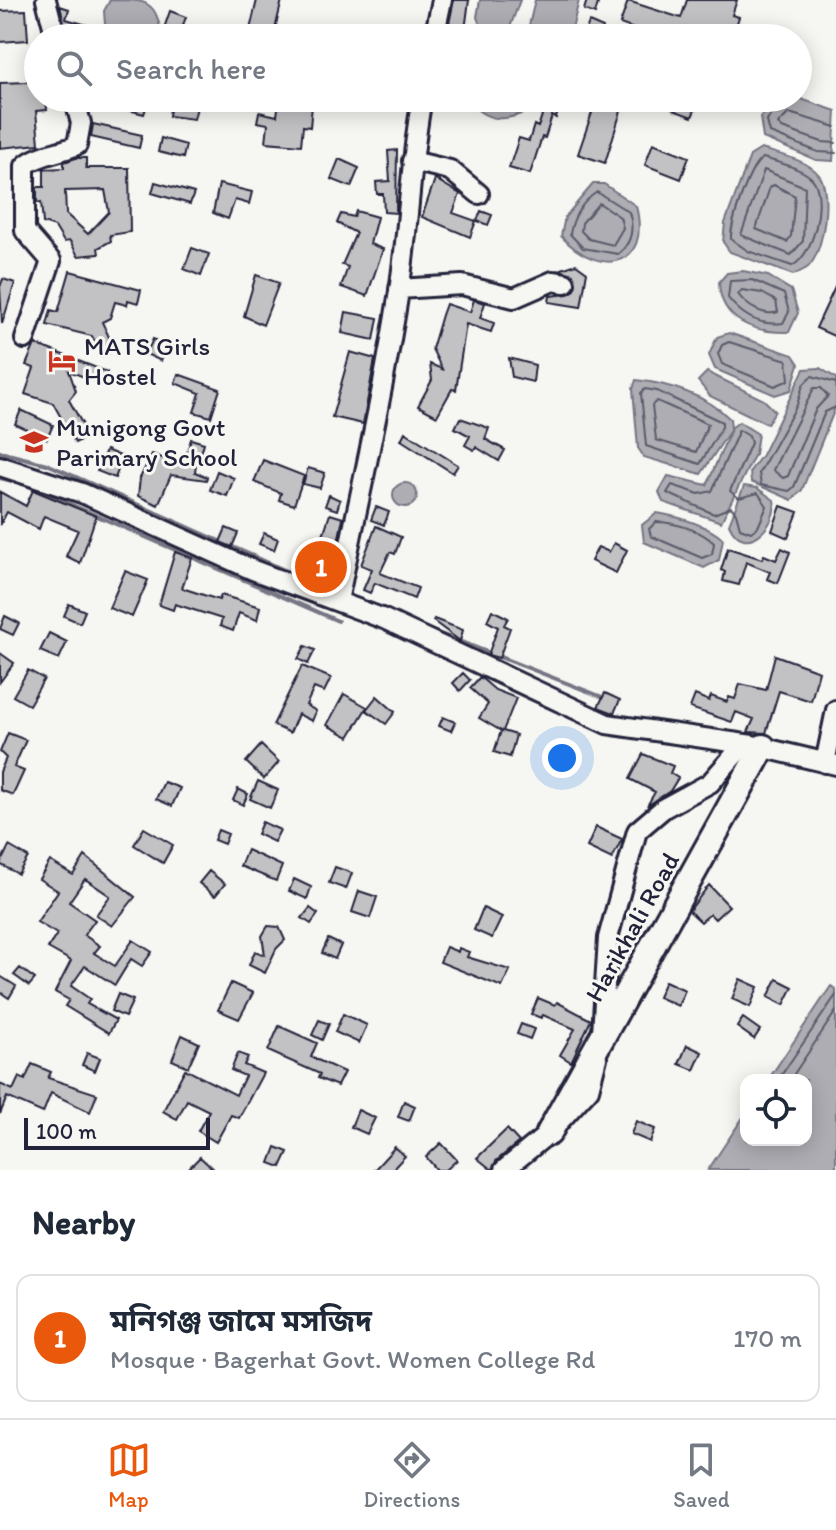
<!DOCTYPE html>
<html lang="en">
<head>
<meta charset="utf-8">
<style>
	:root { --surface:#fff; --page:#f2f2f3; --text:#1f2937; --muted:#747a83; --line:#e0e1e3; --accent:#ea580c }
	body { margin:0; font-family:Itim,"Noto Sans Bengali",sans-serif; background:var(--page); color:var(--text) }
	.controls { position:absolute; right:24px; bottom:24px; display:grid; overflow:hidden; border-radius:16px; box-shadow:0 4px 20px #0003 }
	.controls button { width:72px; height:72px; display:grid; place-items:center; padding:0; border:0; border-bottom:2px solid var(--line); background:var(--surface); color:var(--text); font:40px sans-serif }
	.scale { position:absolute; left:24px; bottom:20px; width:186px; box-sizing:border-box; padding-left:8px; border:4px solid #22223b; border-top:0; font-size:22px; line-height:28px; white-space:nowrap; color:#22223b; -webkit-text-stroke:6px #f6f6f2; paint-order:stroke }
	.you { position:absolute; left:562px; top:758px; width:28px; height:28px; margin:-20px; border:6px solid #fff; border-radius:50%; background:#1a73e8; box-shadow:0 0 0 12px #1a73e833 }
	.badge { display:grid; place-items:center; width:52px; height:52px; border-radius:50%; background:var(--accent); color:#fff; font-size:26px; font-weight:700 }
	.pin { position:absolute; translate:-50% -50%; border:4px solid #fff; box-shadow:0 2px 8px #0006 }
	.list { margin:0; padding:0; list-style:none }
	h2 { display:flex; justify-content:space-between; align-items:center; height:104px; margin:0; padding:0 32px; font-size:34px }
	h2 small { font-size:26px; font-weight:400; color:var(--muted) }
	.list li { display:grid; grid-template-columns:52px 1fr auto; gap:24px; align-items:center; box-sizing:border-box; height:128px; margin:0 16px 16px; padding:0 16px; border:2px solid var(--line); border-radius:16px }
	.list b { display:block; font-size:30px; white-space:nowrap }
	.list p { margin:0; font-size:26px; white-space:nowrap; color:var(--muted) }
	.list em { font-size:26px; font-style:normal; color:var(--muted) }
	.icon { flex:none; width:44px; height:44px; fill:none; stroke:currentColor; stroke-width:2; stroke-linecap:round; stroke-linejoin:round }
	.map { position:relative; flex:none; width:836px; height:1170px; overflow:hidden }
	.search { position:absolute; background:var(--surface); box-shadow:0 4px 20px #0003; left:24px; right:24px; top:24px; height:88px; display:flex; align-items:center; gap:20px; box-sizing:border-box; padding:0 28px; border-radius:44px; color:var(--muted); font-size:30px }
	.sheet { height:248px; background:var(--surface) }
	nav { display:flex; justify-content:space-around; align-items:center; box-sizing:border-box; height:112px; border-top:2px solid var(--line); background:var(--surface); font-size:22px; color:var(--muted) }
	nav a { display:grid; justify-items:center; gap:4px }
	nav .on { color:var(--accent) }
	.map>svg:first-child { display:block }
	.water { fill:#adadb3; stroke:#757583; stroke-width:2 }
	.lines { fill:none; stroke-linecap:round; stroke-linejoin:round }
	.shore { stroke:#5a5a6b; stroke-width:2 }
	.stream { stroke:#757583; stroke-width:4 }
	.building { fill:#c2c2c4; stroke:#22223b; stroke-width:2; fill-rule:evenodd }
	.minor-casing { stroke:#22223b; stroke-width:24 }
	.major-casing { stroke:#22223b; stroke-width:30 }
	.minor { stroke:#f6f6f2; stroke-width:18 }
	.major { stroke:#f6f6f2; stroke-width:24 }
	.labels { text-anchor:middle; stroke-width:6; stroke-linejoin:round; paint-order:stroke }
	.poi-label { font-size:26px; fill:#22223b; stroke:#f6f6f2; text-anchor:start }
	.street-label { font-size:26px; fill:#22223b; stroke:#f6f6f2 }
</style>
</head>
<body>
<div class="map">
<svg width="836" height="1170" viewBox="0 0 836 1170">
	<rect width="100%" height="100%" fill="#f6f6f2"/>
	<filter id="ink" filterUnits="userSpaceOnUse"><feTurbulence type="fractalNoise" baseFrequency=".0125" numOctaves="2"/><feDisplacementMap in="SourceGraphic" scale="16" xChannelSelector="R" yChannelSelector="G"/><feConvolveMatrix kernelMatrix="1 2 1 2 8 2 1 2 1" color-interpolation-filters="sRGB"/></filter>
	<g filter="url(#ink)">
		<!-- water -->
		<path class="water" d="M 110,0 C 148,0 156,0 162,38 L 106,38 L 104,11 Z
			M 480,0 L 520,0 L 509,30 L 480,25 L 477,17 Z
			M 535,0 L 579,0 L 570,38 L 545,38 L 528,30 Z
			M 467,98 L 537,98 L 532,109 C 507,122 485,124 467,98 Z
			M 776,98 L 798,98 L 836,111 L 833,161 L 816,160 L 763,138 L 760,117 Z
			M 761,149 C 778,154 808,160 819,175 C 832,191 824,251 809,266 C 806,270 798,272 793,275 L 730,252 L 723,242 L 725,223 L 750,156 Z
			M 593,184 L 604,184 L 636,206 C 652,270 598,277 561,236 L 565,217 Z
			M 743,271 L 768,276 L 791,290 L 798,313 L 789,332 C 754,333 720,321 719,282 L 727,273 Z
			M 729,333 L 793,355 L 799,364 L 791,390 L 775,395 L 715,369 L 709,355 L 717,337 Z
			M 820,368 L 836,378 L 836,406 L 802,490 L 792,500 L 751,482 L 750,471 L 762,455 L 804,369 Z
			M 707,372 L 764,400 L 775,411 L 767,424 L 710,396 L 698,381 Z
			M 636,380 C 667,383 708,396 730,419 L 731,428 L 739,422 L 758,434 L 755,454 L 721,522 L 663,502 L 659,492 L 668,476 L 707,485 L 731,429 L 701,474 L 644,457 L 638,448 L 633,389 Z
			M393 495a12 12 0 1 1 24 0a12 12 0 1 1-24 0Z
			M 744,486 L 757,488 L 774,500 C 779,526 744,559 729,524 Z
			M 657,513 C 680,517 705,524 723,539 L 719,560 L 704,568 L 644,542 L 642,525 Z
			M 831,986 L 836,989 L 836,1170 L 708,1170 L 746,1113 L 746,1140 L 806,1140 L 806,1080 L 768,1080 Z"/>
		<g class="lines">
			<!-- shore -->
			<path class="shore" d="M 781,98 L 767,121 L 770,133 L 818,152 L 836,153
				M 836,127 L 789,113 L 778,124 L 782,128 L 822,142 L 836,143
				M 763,158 C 777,162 806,169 814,181 C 826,202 814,255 792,266 L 748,251 L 731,239 C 730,224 750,164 763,158 Z
				M 764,170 L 805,187 L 803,241 L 791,255 L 741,235 Z
				M 774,185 L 795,196 L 791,236 L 787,242 L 756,229 L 770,187 Z
				M 597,192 L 629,212 C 634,228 632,243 618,254 L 583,248 L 570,234 C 573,216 582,202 597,192 Z
				M 599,203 L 620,217 L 623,228 L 613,245 L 589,239 L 581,231 L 582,223 Z
				M 752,280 L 784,294 L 789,312 L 783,323 C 761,326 742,316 728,298 L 730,281 Z
				M 742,290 L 762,293 L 776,301 L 778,312 C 764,317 746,306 738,294 Z
				M 729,342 L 787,360 L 789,380 L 775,386 L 722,364 L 718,354 L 722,345 Z
				M 836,383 L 812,376 L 803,385 L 797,405 L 759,473 L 761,485 L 789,491 L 794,487 L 825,412 L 836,407
				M 814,388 L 821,388 L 828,396 L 816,409 L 788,476 L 783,478 L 773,470 Z
				M 645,389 L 657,391 L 722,422 L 722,427 L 700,464 L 646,446 L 641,393 Z
				M 657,401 L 708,424 L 696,452 L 656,440 L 652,405 Z
				M 739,430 L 749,436 L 751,443 L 730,491 L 739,498 L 758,493 L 767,506 L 758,527 L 751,532 L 740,528 L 736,513 L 731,507 L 714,514 L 667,493 L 672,485 L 699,494 L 712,491 Z
				M 656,522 C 674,522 701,530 714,543 L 712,554 L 702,558 L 651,536 L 649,529 Z
				M 778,1080 L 836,995
				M 790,1080 L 836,1011"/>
			<!-- stream -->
			<path class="stream" d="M 0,452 L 47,464 L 318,585
				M 0,478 L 24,484 L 338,621
				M 415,624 L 605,698"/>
		</g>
		<!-- building -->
		<path class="building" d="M 257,0 L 282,0 L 273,38 L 248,38 Z
			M 454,0 L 469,0 L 464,38 L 446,38 Z
			M 587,0 L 599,0 L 595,14 L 584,10 Z
			M 687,0 L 737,0 L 732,15 L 739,17 L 732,38 L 659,38 L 620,24 L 628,1 L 681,18 Z
			M 60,6 L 69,9 L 66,19 L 101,29 L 99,38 L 67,34 Z
			M 26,10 L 28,40 L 0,42 L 0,11 Z
			M 170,11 L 186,17 L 178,38 L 162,34 Z
			M 589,22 L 603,28 L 599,38 L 583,38 Z
			M 35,57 L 38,98 L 46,98 L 47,110 L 36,111 L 39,144 L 0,148 L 0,83 L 29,82 Z
			M 93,98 L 134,98 L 148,102 L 144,114 L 93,101 Z
			M 548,98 L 562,98 L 556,118 L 552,116 L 545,138 L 542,137 L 530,174 L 509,168 L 519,138 L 529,141 L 534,125 L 538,127 Z
			M 597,98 L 625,98 L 605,163 L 578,154 Z
			M 677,98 L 700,98 L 692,117 L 673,110 Z
			M 171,101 L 197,107 L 194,119 L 169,116 Z
			M 279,101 L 312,105 L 310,127 L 303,126 L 301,145 L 266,142 L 268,124 L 257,122 L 259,112 L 277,116 Z
			M 93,124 L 142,135 L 139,148 L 91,137 Z
			M 161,138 L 186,145 L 183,158 L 158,152 Z
			M 653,143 L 689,157 L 681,179 L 645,165 Z
			M 397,150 L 396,213 L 384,212 L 383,194 L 377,194 L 376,182 L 390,181 L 388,151 Z
			M 76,158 L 86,158 L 86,168 L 129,168 L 130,232 L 110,235 L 111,241 L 98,248 L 99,254 L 78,256 L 70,241 L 64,242 L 55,227 L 43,223 L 41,202 L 37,203 L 37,187 L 44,187 L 44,169 L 64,168 L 64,162 ZM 105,190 L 109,212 L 88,234 L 66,214 L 65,191 Z
			M 339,159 L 359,168 L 351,187 L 331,179 Z
			M 435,179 L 460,194 L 453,213 L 476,221 L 470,237 L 422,217 Z
			M 155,182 L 194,193 L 190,204 L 152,193 Z
			M 219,184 L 252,192 L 249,204 L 235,200 L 228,219 L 213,213 Z
			M 356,211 L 377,217 L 370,244 L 383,249 L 367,296 L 341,287 L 348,267 L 342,265 L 356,233 L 337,223 L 341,214 L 354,217 Z
			M 481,211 L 492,215 L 488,225 L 477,221 Z
			M 192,248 L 209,254 L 201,276 L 184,269 Z
			M 576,264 L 587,272 L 581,307 L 549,302 L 550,296 L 568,294 L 575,290 L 573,274 L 559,270 Z
			M 70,271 L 141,290 L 138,303 L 128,300 L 127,305 L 115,302 L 110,318 L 102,322 L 115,350 L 103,356 L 92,336 L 47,325 L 51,310 L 58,312 Z
			M 256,275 L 279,283 L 263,325 L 244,316 Z
			M 3,279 L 15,283 L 2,324 L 0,287 Z
			M 836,285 L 836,337 L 816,328 Z
			M 474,300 L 485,303 L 480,318 L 494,323 L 491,332 L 466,324 L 456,390 L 452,389 L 437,416 L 418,406 L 432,380 L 430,364 L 442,369 L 432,349 L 442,315 L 446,304 L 470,312 Z
			M 346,312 L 378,318 L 374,340 L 342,333 Z
			M 153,339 L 168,346 L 161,361 L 146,354 Z
			M 35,344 L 107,372 L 102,384 L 69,371 L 76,391 L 69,400 L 89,436 L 75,443 L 53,403 L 25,394 L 34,368 L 26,365 Z
			M 350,352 L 375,359 L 363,424 L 332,417 Z
			M 509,358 L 535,365 L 533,382 L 512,377 Z
			M 178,374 L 220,389 L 211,417 L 194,412 L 200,393 L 175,383 Z
			M 21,410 L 53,425 L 47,439 L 15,424 Z
			M 460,418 L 489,428 L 485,439 L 505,450 L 499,461 L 476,447 L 474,450 L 465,445 L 470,436 L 455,428 Z
			M 405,432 L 458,465 L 453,473 L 401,440 Z
			M 191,439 L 204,443 L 200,457 L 197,456 L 195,472 L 207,477 L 206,480 L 171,475 L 158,505 L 138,496 L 140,478 L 152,454 L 183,466 Z
			M 106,450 L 123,457 L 115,478 L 97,471 Z
			M 263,460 L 304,476 L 294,505 L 279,500 L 281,493 L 254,482 Z
			M 308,468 L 325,473 L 320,488 L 303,484 Z
			M 217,471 L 234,478 L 227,496 L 210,490 Z
			M 33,490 L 96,516 L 80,563 L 66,556 L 78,530 L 44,516 L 39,529 L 7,512 L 0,525 L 0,492 L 26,506 Z
			M 329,495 L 340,500 L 337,510 L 325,506 Z
			M 781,506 L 798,512 L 788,538 L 772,531 Z
			M 376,507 L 389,512 L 384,525 L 371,520 Z
			M 330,514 L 343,518 L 335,557 L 325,553 L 330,541 L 322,538 Z
			M 376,526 L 401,537 L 395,554 L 390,552 L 380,573 L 418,588 L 414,599 L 375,583 L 370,593 L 363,590 L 372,569 L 361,565 Z
			M 226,528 L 238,533 L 232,547 L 220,542 Z
			M 264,533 L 278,539 L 274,550 L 259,544 Z
			M 614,543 L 627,550 L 616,573 L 591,561 L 598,547 L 609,552 Z
			M 728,548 L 762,559 L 764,555 L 776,560 L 782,548 L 790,552 L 778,583 L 767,579 L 770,572 L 746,562 L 739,585 L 723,581 L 725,572 L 721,570 Z
			M 175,552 L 192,558 L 182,588 L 219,600 L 221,595 L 260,607 L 257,620 L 239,613 L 233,631 L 220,626 L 222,619 L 175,604 L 173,610 L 159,605 Z
			M 125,571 L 148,580 L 132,617 L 109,608 Z
			M 69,604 L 85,611 L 80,623 L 64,616 Z
			M 492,610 L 508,618 L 504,625 L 510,628 L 499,658 L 488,655 L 498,627 L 487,621 Z
			M 5,616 L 19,623 L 13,635 L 0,629 Z
			M 434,619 L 463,630 L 460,641 L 433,621 Z
			M 49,633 L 67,642 L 59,659 L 40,651 Z
			M 305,646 L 315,650 L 308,664 L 298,659 Z
			M 0,653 L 14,663 L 0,682 Z
			M 775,655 L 819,671 L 811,701 L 779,691 L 766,733 L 748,732 L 754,719 L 736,712 L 732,722 L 690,708 L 695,695 L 709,701 L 711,696 L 727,702 L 729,697 L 735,699 L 740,684 L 766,690 Z
			M 302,666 L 331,678 L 324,692 L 314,688 L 306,705 L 316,711 L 312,721 L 298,714 L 290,733 L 273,725 Z
			M 28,670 L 44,679 L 29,705 L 13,696 Z
			M 463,673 L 470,680 L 460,691 L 453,683 Z
			M 480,677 L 495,690 L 516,698 L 503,731 L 516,735 L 510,757 L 494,752 L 501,731 L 479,718 L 488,704 L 470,688 Z
			M 605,693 L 620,700 L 614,713 L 598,707 Z
			M 344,694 L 367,707 L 349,737 L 327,725 Z
			M 377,696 L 395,712 L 386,724 L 366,710 Z
			M 443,717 L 455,722 L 451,731 L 439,726 Z
			M 8,733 L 26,740 L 14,767 L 24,771 L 13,795 L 0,790 L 0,772 L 6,758 L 0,752 Z
			M 261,745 L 279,762 L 264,779 L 246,762 Z
			M 643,754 L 673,766 L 670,773 L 678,778 L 670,791 L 647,806 L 655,792 L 630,779 Z
			M 258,781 L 278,790 L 270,808 L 250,799 Z
			M 164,782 L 180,788 L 172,806 L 156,799 Z
			M 238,789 L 248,794 L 243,805 L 233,800 Z
			M 262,822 L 280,830 L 274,842 L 257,834 Z
			M 596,827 L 622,839 L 612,859 L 587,847 Z
			M 144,828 L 173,845 L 163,863 L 134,845 Z
			M 218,830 L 228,834 L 224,844 L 214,840 Z
			M 9,846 L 28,857 L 18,874 L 0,864 Z
			M 247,850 L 282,866 L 276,881 L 240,866 Z
			M 85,856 L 135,897 L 112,926 L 96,915 L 110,896 L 85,879 L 69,902 L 95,920 L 84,935 L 100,946 L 94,953 L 115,966 L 133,940 L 152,952 L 142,966 L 131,959 L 115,985 L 85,966 L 71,986 L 90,999 L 87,1004 L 116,1020 L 109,1033 L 65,1006 L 69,1000 L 55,992 L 71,961 L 48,948 L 57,934 L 37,922 L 58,891 L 39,879 L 50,861 L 73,875 Z
			M 335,867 L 352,873 L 346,889 L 329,883 Z
			M 209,871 L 225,884 L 215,896 L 199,883 Z
			M 294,879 L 311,887 L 307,899 L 289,891 Z
			M 709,885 L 729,906 L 715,919 L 710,914 L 701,922 L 689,911 Z
			M 359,891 L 377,897 L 370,918 L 352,912 Z
			M 310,908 L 318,914 L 311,924 L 302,918 Z
			M 483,908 L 502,917 L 492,938 L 474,930 Z
			M 268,926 L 279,927 L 285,940 L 276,949 L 265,973 L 249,965 L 255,951 L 265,955 L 262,936 Z
			M 328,939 L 341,945 L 335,959 L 322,953 Z
			M 446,947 L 458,952 L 459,948 L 469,952 L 467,957 L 510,970 L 502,987 L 440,962 Z
			M 20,968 L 35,979 L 29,986 L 14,975 Z
			M 0,976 L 16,986 L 9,998 L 0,992 Z
			M 740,979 L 758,987 L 750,1007 L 732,999 Z
			M 777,979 L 793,987 L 784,1005 L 768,997 Z
			M 665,981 L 685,990 L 678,1006 L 658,997 Z
			M 231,983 L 253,993 L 239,1019 L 218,1010 Z
			M 118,994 L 133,1000 L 125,1017 L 111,1011 Z
			M 538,998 L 555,1005 L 557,1002 L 591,1020 L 571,1062 L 560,1055 L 575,1029 L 543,1015 L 541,1018 L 531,1014 Z
			M 343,1014 L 367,1025 L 359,1043 L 335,1032 Z
			M 743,1018 L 760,1030 L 754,1039 L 737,1027 Z
			M 319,1020 L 329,1024 L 322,1040 L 312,1035 Z
			M 521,1024 L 534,1029 L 530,1039 L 517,1034 Z
			M 279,1026 L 317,1043 L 311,1057 L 344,1072 L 337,1086 L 318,1078 L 320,1074 L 268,1051 Z
			M 182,1035 L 199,1043 L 188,1067 L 172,1060 Z
			M 687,1045 L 702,1052 L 694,1070 L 679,1064 Z
			M 87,1053 L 100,1058 L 95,1071 L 82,1065 Z
			M 238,1053 L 248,1057 L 244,1065 L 263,1073 L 239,1118 L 231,1115 L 216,1142 L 198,1131 L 209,1111 L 187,1100 L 177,1119 L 163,1111 L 185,1069 L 236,1095 L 245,1076 L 231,1070 Z
			M 32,1064 L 51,1072 L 48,1078 L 97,1094 L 90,1112 L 51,1093 L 43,1113 L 7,1097 L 0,1114 L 0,1084 L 13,1090 L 19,1077 L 25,1080 Z
			M 404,1101 L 415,1106 L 409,1121 L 398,1117 Z
			M 358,1110 L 375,1118 L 367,1134 L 351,1127 Z
			M 636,1121 L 655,1129 L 650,1142 L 631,1134 Z
			M 507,1129 L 519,1142 L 496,1161 L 492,1170 L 477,1158 Z
			M 441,1143 L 457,1160 L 446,1170 L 437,1170 L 426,1157 Z
			M 276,1147 L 288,1152 L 281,1167 L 270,1163 Z
			M 395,1147 L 405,1156 L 392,1170 L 374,1170 Z
			M 200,1157 L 214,1170 L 187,1170 Z"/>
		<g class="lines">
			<!-- minor casing -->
			<g class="minor-casing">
				<path id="minor" d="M 46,0 L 56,38
					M 434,38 L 442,0
					M 412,161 L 450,170 L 479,194
					M 399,289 L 462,285 L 514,298 L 553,281 L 565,283
					M 25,339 L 51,261 L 25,231 L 25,166 C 37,154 61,153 77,145 L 81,123 L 74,98
					M 0,466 L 82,493 L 253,570 L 384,619 L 607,724 L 752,745 L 836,765
					M 338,601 C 359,498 383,395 399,291 C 409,227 410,162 422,98
					M 825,763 L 836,710
					M 602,1033 L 608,938 L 637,831 L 664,808 L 710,783 L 744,744 L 751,745
					M 504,1170 L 549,1133 L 589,1089 L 597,1058"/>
			</g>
			<!-- major casing -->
			<g class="major-casing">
				<path id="major" d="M 549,1133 L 763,747"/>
			</g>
			<!-- minor -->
			<use href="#minor" class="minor"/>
			<!-- major -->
			<use href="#major" class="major"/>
		</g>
	</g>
	<!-- icons -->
	<defs>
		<g id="hotel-bare" transform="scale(2.16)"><path d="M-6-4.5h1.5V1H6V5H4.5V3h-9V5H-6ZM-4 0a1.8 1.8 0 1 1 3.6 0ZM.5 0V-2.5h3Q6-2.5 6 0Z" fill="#c8321e" stroke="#f6f6f2" stroke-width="2.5" paint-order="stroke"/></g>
		<g id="school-bare" transform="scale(2.16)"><path d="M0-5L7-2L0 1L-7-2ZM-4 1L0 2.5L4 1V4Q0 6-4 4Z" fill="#c8321e" stroke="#f6f6f2" stroke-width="2.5" paint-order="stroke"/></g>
	</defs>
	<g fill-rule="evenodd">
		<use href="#hotel-bare" x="62" y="361"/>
		<use href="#school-bare" x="34" y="442"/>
	</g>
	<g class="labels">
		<!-- poi labels -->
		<g class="poi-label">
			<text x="84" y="355">MATS Girls<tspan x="84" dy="30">Hostel</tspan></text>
			<text x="56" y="436">Munigong Govt<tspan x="56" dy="30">Parimary School</tspan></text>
		</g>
		<!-- street labels -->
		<g class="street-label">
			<text transform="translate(632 927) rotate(-61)" y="9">Harikhali Road</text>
		</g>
	</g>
</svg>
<div class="controls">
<button><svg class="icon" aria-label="locate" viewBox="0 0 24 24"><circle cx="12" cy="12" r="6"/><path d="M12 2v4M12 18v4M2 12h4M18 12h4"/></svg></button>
</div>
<div class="scale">100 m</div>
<div class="you"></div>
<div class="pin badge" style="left:321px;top:567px">1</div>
<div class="search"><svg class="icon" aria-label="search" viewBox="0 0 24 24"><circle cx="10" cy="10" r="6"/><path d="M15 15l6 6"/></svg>Search here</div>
</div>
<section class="sheet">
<h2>Nearby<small></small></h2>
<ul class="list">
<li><span class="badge">1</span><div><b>মনিগঞ্জ জামে মসজিদ</b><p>Mosque · Bagerhat Govt. Women College Rd</p></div><em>170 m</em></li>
</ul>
</section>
<nav>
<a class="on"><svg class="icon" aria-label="map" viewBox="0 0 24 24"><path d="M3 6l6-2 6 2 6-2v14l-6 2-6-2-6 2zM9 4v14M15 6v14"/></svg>Map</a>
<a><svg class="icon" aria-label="directions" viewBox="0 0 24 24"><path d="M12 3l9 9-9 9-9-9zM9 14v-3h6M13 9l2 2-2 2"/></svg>Directions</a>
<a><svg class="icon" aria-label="saved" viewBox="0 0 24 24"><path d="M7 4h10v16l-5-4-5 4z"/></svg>Saved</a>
</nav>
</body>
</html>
